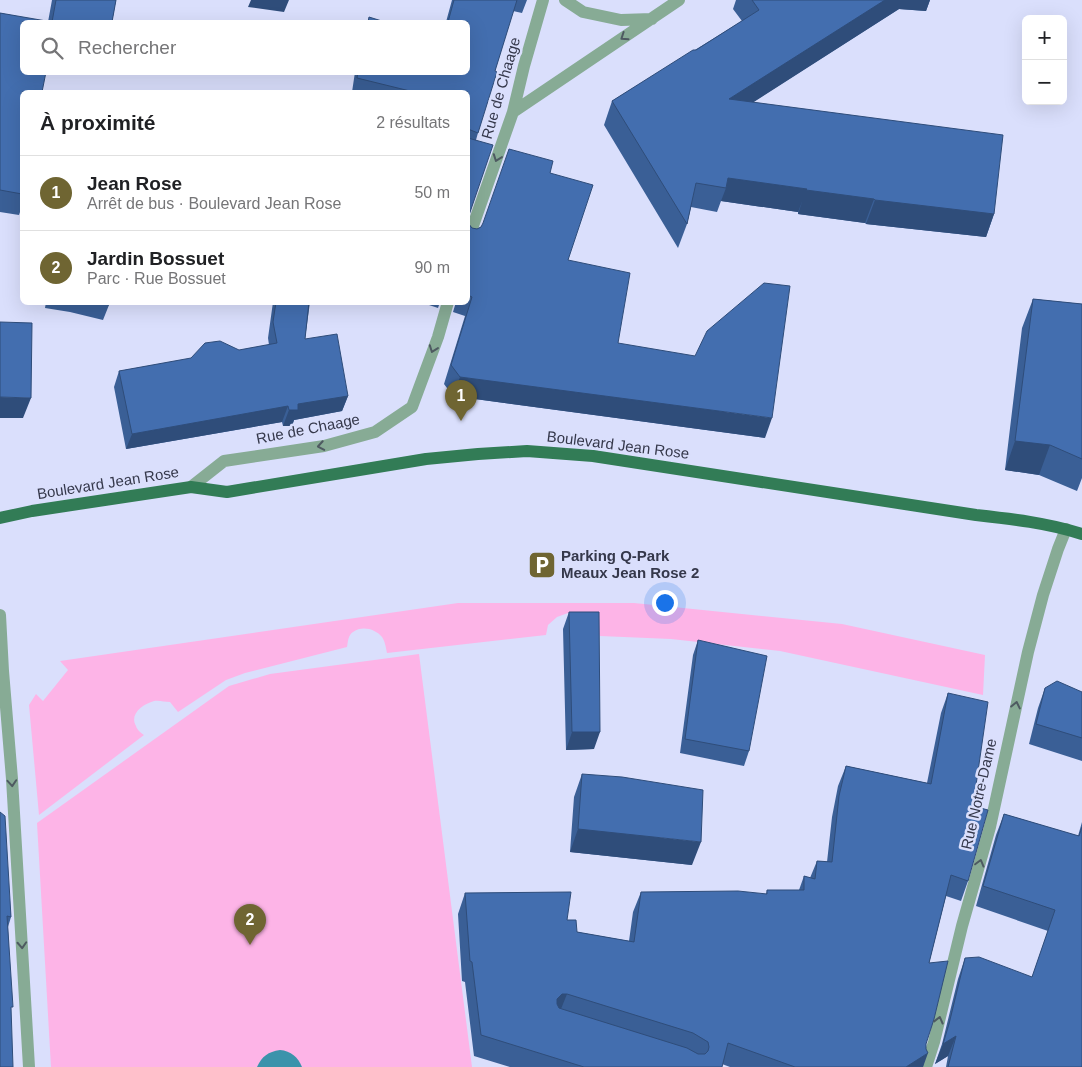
<!DOCTYPE html>
<html lang="fr">
<head>
<meta charset="utf-8">
<style>
	:root { --surface:#fff; --page:#f6f6f6; --text:#202124; --muted:#757577; --line:#e0e0e0; --accent:#6f6532 }
	body { margin:0; font-family:Helvetica,sans-serif; background:var(--page); color:var(--text) }
	.controls { position:absolute; right:15px; top:15px; display:grid; overflow:hidden; border-radius:8px; box-shadow:0 5px 20px #0002 }
	.controls button { width:45px; height:45px; display:grid; place-items:center; padding:0; border:0; border-bottom:1px solid var(--line); background:var(--surface); color:var(--text); font:25px sans-serif }
	.you { position:absolute; left:664px; top:602px; width:18px; height:18px; margin:-12px; border:4px solid #fff; border-radius:50%; background:#1a73e8; box-shadow:0 0 0 8px #1a73e833 }
	.badge { display:grid; place-items:center; width:32px; height:32px; border-radius:50%; background:var(--accent); color:#fff; font-size:16px; font-weight:700 }
	.pin { position:absolute; translate:-50% -41px; filter:drop-shadow(0 1px 2px #0008) }
	.pin::after { content:''; position:absolute; top:26px; width:18px; height:15px; background:inherit; clip-path:polygon(0 0,100% 0,50% 100%) }
	.list { margin:0; padding:0; list-style:none }
	h2 { display:flex; justify-content:space-between; align-items:center; height:65px; margin:0; padding:0 20px; font-size:21px }
	h2 small { font-size:16px; font-weight:400; color:var(--muted) }
	.list li { display:grid; grid-template-columns:32px 1fr auto; gap:15px; align-items:center; box-sizing:border-box; height:75px; padding:0 20px; border-top:1px solid var(--line) }
	.list b { display:block; font-size:19px; white-space:nowrap }
	.list p { margin:0; font-size:16px; white-space:nowrap; color:var(--muted) }
	.list em { font-size:16px; font-style:normal; color:var(--muted) }
	.icon { flex:none; width:28px; height:28px; fill:none; stroke:currentColor; stroke-width:2; stroke-linecap:round; stroke-linejoin:round }
	.map { position:relative; flex:none; width:1082px; height:1067px; overflow:hidden }
	.search { position:absolute; background:var(--surface); box-shadow:0 5px 20px #0002; left:20px; top:20px; width:450px; height:55px; display:flex; align-items:center; gap:12px; box-sizing:border-box; padding:0 18px; border-radius:8px; color:var(--muted); font-size:19px }
	.panel { position:absolute; background:var(--surface); box-shadow:0 5px 20px #0002; left:20px; top:90px; width:450px; height:215px; border-radius:8px }
	.map>svg:first-child { display:block }
	.green { fill:#fdb4e7 }
	.water { fill:#3b93ab }
	.lines { fill:none; stroke-linecap:round; stroke-linejoin:round }
	.minor { stroke:#87ab95; stroke-width:12 }
	.major { stroke:#327c56; stroke-width:12 }
	.wall { fill:#3a5f96 }
	.shaded-wall { fill:#2f4d7a }
	.building { fill:#436eaf; stroke:#2f4d7a; fill-rule:evenodd }
	.oneway { stroke:#4e5a61 }
	.labels { text-anchor:middle; stroke-width:5; stroke-linejoin:round; paint-order:stroke }
	.street-label { font-size:15px; fill:#35384b; stroke:#dadffc }
	.poi-label { font-size:15px; font-weight:bold; fill:#35384b; stroke:#dadffc; text-anchor:start }
</style>
</head>
<body>
<div class="map">
<svg width="1082" height="1067" viewBox="0 0 1082 1067">
	<rect width="100%" height="100%" fill="#dadffc"/>
	<!-- green -->
	<path class="green" d="M 458,603 L 634,603 L 842,624 L 985,655 L 983,695 L 780,651 L 671,639 L 600,636 L 593,622 L 580,614 L 568,613 L 557,617 L 548,625 L 546,635 L 387,653 C 386,648 385,641 382,637 C 376,629 362,625 353,632 C 348,635 348,642 347,647 L 245,673 L 226,680 L 178,712 L 170,702 C 165,702 159,700 154,701 C 143,704 129,714 136,726 C 137,730 141,733 144,735 L 39,815 L 29,705 L 36,694 L 43,701 L 68,670 L 60,661 Z
		M 419,654 L 472,1067 L 51,1067 L 37,823 L 229,686 L 270,674 Z"/>
	<!-- water -->
	<path class="water" d="M 280,1050 C 291,1051 298,1057 302,1067 L 257,1067 C 262,1056 268,1052 280,1050 Z"/>
	<g class="lines">
		<!-- minor -->
		<path class="minor" d="M 565,0 L 583,12 L 621,20 L 652,19
			M 513,112 L 679,0
			M 468,240 L 513,112 L 524,66 L 543,0
			M 191,487 L 224,461 L 324,446 L 375,432 L 412,407 L 438,337 L 448,302
			M 0,615 L 3,671 L 12,779 L 29,1067
			M 926,1067 L 934,1042 L 962,926 L 990,827 L 1028,652 L 1043,595 L 1058,549 L 1066,529"/>
		<!-- major -->
		<path class="major" d="M 0,518 L 32,511 L 191,487 L 227,492 L 426,459 L 478,454 L 527,451 L 593,456 L 976,515 C 1012,519 1048,523 1082,534"/>
	</g>
	<!-- wall -->
	<path class="wall" d="M 52,0 L 116,0 L 112,22 L 22,22 L 22,206 L 19,215 L 0,212 L 0,13 L 48,22 Z
		M 452,0 L 527,0 L 522,13 L 513,11 L 495,71 L 476,140 L 468,218 L 468,92 L 352,92 L 355,72 L 468,72 L 468,22 L 446,22 Z
		M 736,0 L 930,0 L 926,11 L 899,9 L 753,102 L 994,214 L 986,237 L 866,224 L 865,223 L 798,214 L 798,212 L 721,201 L 717,212 L 691,207 L 687,224 L 678,248 L 604,125 L 612,101 L 742,21 L 733,9 Z
		M 550,173 L 568,260 L 618,343 L 765,438 L 453,396 L 444,384 L 465,316 L 453,312 L 456,302 L 468,302 L 468,223 L 472,228 L 477,229 L 481,227 Z
		M 1033,299 L 1082,304 L 1082,478 L 1077,491 L 1039,475 L 1005,470 L 1022,328 Z
		M 46,302 L 108,302 L 109,305 L 103,320 L 70,312 L 45,308 Z
		M 273,302 L 310,302 L 305,339 L 348,396 L 342,411 L 294,420 L 292,426 L 283,426 L 282,422 L 126,449 L 114,387 L 119,371 L 269,345 L 268,338 Z
		M 420,302 L 440,302 L 438,308 Z
		M 569,612 L 594,749 L 566,750 L 563,629 Z
		M 698,640 L 749,751 L 744,766 L 680,753 L 693,655 Z
		M 1045,688 L 1082,692 L 1082,761 L 1029,744 L 1038,708 Z
		M 948,693 L 973,806 L 968,881 L 961,901 L 946,896 L 929,963 L 926,1044 L 923,1067 L 730,1067 L 722,1064 L 722,1067 L 510,1067 L 474,1056 L 465,982 L 462,981 L 458,914 L 465,893 L 567,920 L 577,932 L 629,941 L 633,912 L 641,892 L 766,894 L 767,890 L 799,890 L 804,876 L 810,878 L 817,861 L 827,862 L 832,817 L 838,786 L 846,766 L 927,783 L 941,713 Z
		M 582,774 L 692,865 L 570,852 L 574,797 Z
		M 0,812 L 11,917 L 8,927 L 11,1012 Z
		M 1004,814 L 1078,836 L 1082,822 L 1082,1067 L 946,1067 L 948,1056 L 935,1064 L 942,1044 L 958,979 L 965,958 L 1032,977 L 1048,931 L 976,906 L 996,835 Z"/>
	<!-- shaded-wall -->
	<path class="shaded-wall" d="M 251,0 L 289,0 L 284,12 L 248,7 Z
		M 885,0 L 930,0 L 926,11 L 899,9 L 721,123 L 729,99 Z
		M 728,178 L 807,189 L 798,212 L 721,201 L 726,188 Z
		M 806,190 L 874,199 L 865,223 L 798,214 Z
		M 875,200 L 994,214 L 986,237 L 866,224 Z
		M 460,377 L 772,418 L 765,438 L 453,396 Z
		M 348,396 L 342,411 L 294,420 L 292,426 L 283,426 L 289,410 L 298,404 Z
		M 0,397 L 31,398 L 23,418 L 0,418 Z
		M 288,406 L 282,422 L 126,449 L 132,434 Z
		M 1015,441 L 1050,445 L 1039,475 L 1005,470 Z
		M 572,732 L 600,732 L 594,749 L 566,750 Z
		M 578,829 L 701,842 L 692,865 L 570,852 Z
		M 562,994 L 567,994 L 559,1014 L 555,1014 L 557,999 Z
		M 956,1036 L 948,1056 L 935,1064 L 943,1044 Z
		M 928,1053 L 923,1067 L 906,1067 Z"/>
	<!-- building -->
	<path class="building" d="M 56,0 L 116,0 L 112,22 L 22,22 L 22,72 L 46,72 L 42,92 L 22,92 L 22,194 L 0,190 L 0,13 L 52,22 Z
		M 454,0 L 517,0 L 495,71 L 497,72 L 478,133 L 468,129 L 468,92 L 414,92 L 357,78 L 358,72 L 468,72 L 468,22 L 448,22 Z
		M 752,0 L 885,0 L 729,99 L 1003,135 L 994,214 L 875,200 L 874,199 L 806,190 L 807,189 L 728,178 L 726,188 L 696,183 L 687,224 L 612,101 L 693,50 L 696,50 L 759,10 Z
		M 369,17 L 385,22 L 368,22 Z
		M 468,138 L 493,145 L 468,218 Z
		M 509,149 L 553,161 L 550,173 L 593,185 L 568,260 L 630,273 L 618,343 L 695,356 L 707,331 L 764,283 L 790,286 L 772,418 L 460,377 L 451,365 L 472,297 L 468,295 L 468,223 L 472,228 L 477,229 L 481,227 L 483,223 Z
		M 1033,299 L 1082,304 L 1082,459 L 1050,445 L 1015,441 Z
		M 97,302 L 108,302 L 109,305 Z
		M 276,302 L 309,302 L 305,339 L 337,334 L 348,396 L 298,404 L 298,410 L 289,410 L 288,406 L 132,434 L 119,371 L 191,358 L 205,343 L 220,341 L 239,350 L 277,343 L 273,322 Z
		M 0,322 L 32,323 L 31,398 L 0,397 Z
		M 569,612 L 599,612 L 600,732 L 572,732 Z
		M 698,640 L 767,656 L 749,751 L 685,739 Z
		M 1057,681 L 1082,692 L 1082,738 L 1036,724 L 1045,688 Z
		M 948,693 L 988,702 L 973,806 L 988,810 L 968,881 L 951,875 L 929,963 L 948,961 L 934,1019 L 926,1044 L 926,1049 L 928,1053 L 906,1067 L 795,1067 L 728,1043 L 722,1067 L 584,1067 L 481,1035 L 472,962 L 470,961 L 465,893 L 571,892 L 567,920 L 576,920 L 577,932 L 634,942 L 641,892 L 738,891 L 767,894 L 767,890 L 804,890 L 804,876 L 815,879 L 817,861 L 832,862 L 839,796 L 846,766 L 931,784 ZM 562,994 L 567,994 L 693,1033 L 708,1042 L 709,1047 L 708,1051 L 705,1054 L 698,1054 L 687,1048 L 562,1009 L 559,1008 L 557,1004 L 557,999 Z
		M 582,774 L 622,777 L 703,790 L 701,842 L 578,829 Z
		M 0,812 L 5,816 L 11,917 L 7,916 L 13,1007 L 11,1007 L 13,1067 L 0,1067 Z
		M 1004,814 L 1079,836 L 1082,827 L 1082,1067 L 948,1067 L 956,1036 L 943,1044 L 949,1024 L 965,958 L 979,957 L 1032,977 L 1055,910 L 983,886 Z"/>
	<!-- one-way arrows -->
	<defs><path id="oneway-chevron" d="M-2-3.5L2.5 0L-2 3.5" fill="none" stroke-width="1.6" stroke-linecap="round" stroke-linejoin="round" transform="scale(1.25)"/></defs>
	<g class="oneway">
		<use href="#oneway-chevron" transform="translate(624 37) rotate(146)"/>
		<use href="#oneway-chevron" transform="translate(497 158) rotate(110)"/>
		<use href="#oneway-chevron" transform="translate(433 349) rotate(110)"/>
		<use href="#oneway-chevron" transform="translate(321 446) rotate(170)"/>
		<use href="#oneway-chevron" transform="translate(1016 705) rotate(-78)"/>
		<use href="#oneway-chevron" transform="translate(12 783) rotate(86)"/>
		<use href="#oneway-chevron" transform="translate(980 863) rotate(-75)"/>
		<use href="#oneway-chevron" transform="translate(22 945) rotate(87)"/>
		<use href="#oneway-chevron" transform="translate(939 1020) rotate(-76)"/>
	</g>
	<!-- icons -->
	<defs>
		<g id="parking-square" transform="scale(1.4375)"><rect x="-9" y="-9" width="18" height="18" rx="4" fill="#6f6532" stroke="#dadffc"/><path d="M-3.5-5.5H1a3.5 3.5 0 0 1 0 7H-1V5.5H-3.5ZM-1-3.4V-.6H.8a1.4 1.4 0 0 0 0-2.8Z" fill="#fff"/></g>
	</defs>
	<g fill-rule="evenodd">
		<use href="#parking-square" x="542" y="565"/>
	</g>
	<g class="labels">
		<!-- street labels -->
		<g class="street-label">
			<text transform="translate(501 88) rotate(-74)" y="5">Rue de Chaage</text>
			<text transform="translate(308 429) rotate(-11)" y="5">Rue de Chaage</text>
			<text transform="translate(618 445) rotate(7)" y="5">Boulevard Jean Rose</text>
			<text transform="translate(108 483) rotate(-9)" y="5">Boulevard Jean Rose</text>
			<text transform="translate(979 794) rotate(-77)" y="5">Rue Notre-Dame</text>
		</g>
		<!-- poi labels -->
		<g class="poi-label">
			<text x="561" y="561">Parking Q-Park<tspan x="561" dy="17">Meaux Jean Rose 2</tspan></text>
		</g>
	</g>
</svg>
<div class="controls">
<button>+</button>
<button>−</button>
</div>
<div class="you"></div>
<div class="pin badge" style="left:461px;top:421px">1</div>
<div class="pin badge" style="left:250px;top:945px">2</div>
<div class="search"><svg class="icon" aria-label="search" viewBox="0 0 24 24"><circle cx="10" cy="10" r="6"/><path d="M15 15l6 6"/></svg>Rechercher</div>
<section class="panel">
<h2>À proximité<small>2 résultats</small></h2>
<ul class="list">
<li><span class="badge">1</span><div><b>Jean Rose</b><p>Arrêt de bus · Boulevard Jean Rose</p></div><em>50 m</em></li>
<li><span class="badge">2</span><div><b>Jardin Bossuet</b><p>Parc · Rue Bossuet</p></div><em>90 m</em></li>
</ul>
</section>
</div>
</body>
</html>
